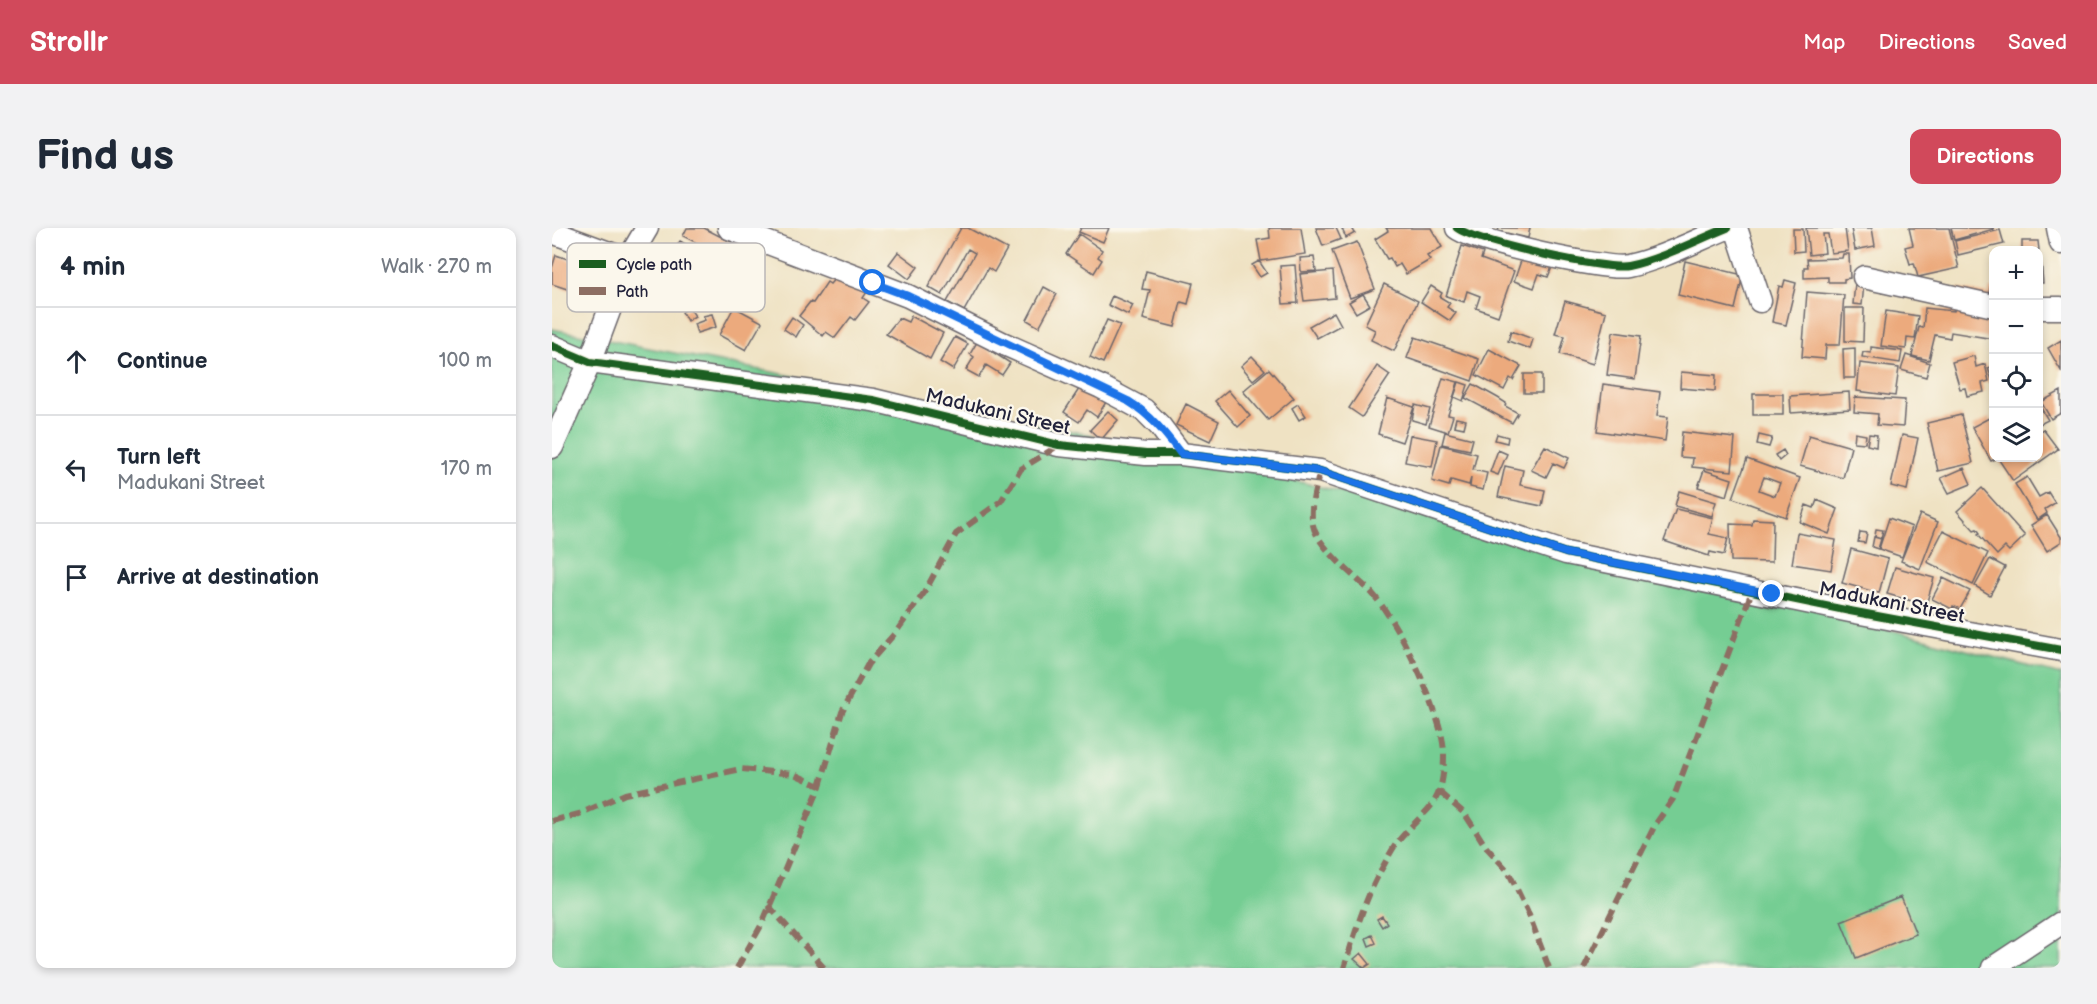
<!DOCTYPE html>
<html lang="en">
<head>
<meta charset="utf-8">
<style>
	:root { --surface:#fff; --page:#f2f2f3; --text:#1f2937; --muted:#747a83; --line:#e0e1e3; --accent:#d1495b }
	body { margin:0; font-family:"Balsamiq Sans",sans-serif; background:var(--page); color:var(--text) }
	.controls { position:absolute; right:18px; top:18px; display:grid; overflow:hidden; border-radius:12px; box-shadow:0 3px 9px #0003 }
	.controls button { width:54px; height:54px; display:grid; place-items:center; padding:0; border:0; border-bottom:2px solid var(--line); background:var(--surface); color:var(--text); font:30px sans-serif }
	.stop { position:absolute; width:18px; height:18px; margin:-14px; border:4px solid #1a73e8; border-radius:50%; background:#fff }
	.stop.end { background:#1a73e8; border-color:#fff; box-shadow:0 2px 6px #0008 }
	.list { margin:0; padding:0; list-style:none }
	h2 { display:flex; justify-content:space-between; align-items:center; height:78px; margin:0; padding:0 24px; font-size:26px }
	h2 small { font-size:20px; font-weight:400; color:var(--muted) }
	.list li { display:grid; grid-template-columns:39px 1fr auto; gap:18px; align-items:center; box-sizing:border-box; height:108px; padding:0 24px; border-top:2px solid var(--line) }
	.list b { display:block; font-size:22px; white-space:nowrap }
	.list p { margin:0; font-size:20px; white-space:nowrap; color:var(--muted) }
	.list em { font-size:20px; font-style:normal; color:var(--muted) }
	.icon { flex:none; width:33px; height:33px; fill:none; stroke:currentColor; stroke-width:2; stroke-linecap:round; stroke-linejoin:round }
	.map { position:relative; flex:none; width:1509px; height:740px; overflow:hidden; border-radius:12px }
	header { display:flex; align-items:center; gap:36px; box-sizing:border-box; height:84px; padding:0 30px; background:var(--accent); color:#fff }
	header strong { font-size:28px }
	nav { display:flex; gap:33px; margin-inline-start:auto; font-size:21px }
	.intro { display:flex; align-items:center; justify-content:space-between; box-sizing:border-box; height:144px; padding:0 36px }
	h1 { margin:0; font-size:42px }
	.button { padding:15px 27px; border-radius:12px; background:var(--accent); color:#fff; font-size:21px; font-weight:700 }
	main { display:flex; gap:36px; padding:0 36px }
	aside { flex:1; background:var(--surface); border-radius:12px; box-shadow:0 3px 9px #0003 }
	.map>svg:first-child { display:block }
	.green { fill:#75cd93; stroke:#4c7867; stroke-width:1.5 }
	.building { fill:#ecaa7d; fill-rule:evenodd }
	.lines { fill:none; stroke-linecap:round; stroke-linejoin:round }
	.minor-casing { stroke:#6a656b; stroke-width:25 }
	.minor { stroke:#fff; stroke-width:22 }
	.quiet { stroke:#8d6e63; stroke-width:6; stroke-dasharray:12 6; stroke-linecap:butt }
	.cycleway-casing { stroke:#fbf7ec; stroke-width:11 }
	.cycleway { stroke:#1b5e20; stroke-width:8 }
	.route { stroke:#1a73e8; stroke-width:8 }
	.labels { text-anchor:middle; stroke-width:4.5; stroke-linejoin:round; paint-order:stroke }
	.street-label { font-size:20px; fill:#22223b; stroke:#fbf7ec }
	.key { fill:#fbf7ec; stroke:#bab7b7; stroke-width:1.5 }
	.key-label { font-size:16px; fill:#22223b }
</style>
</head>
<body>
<header>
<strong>Strollr</strong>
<nav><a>Map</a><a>Directions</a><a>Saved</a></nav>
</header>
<div class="intro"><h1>Find us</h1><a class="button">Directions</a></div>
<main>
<aside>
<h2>4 min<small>Walk · 270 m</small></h2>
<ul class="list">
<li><svg class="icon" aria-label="ahead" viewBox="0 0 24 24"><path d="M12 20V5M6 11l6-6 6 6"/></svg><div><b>Continue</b></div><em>100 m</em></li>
<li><svg class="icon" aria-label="left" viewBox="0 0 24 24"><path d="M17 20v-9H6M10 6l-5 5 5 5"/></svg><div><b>Turn left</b><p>Madukani Street</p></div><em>170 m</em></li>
<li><svg class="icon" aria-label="arrive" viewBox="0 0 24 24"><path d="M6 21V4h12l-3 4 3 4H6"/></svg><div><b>Arrive at destination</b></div></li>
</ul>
</aside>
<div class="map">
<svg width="1509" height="740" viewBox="0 0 1509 740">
	<rect width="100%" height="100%" fill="#fbf7ec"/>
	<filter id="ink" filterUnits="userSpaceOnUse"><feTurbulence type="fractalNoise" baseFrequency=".0167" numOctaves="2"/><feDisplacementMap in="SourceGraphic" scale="12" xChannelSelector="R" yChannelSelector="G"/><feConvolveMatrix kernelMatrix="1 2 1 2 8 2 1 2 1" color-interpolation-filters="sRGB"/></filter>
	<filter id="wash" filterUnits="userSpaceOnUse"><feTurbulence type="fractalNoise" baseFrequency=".008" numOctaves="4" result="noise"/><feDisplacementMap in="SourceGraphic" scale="24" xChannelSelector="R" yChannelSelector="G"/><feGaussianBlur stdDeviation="1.35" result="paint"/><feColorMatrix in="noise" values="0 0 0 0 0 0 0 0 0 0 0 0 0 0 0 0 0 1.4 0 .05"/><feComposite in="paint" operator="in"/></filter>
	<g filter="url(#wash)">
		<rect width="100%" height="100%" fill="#efe2c3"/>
		<!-- green -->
		<path class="green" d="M 0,101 L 612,221 L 1287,385 L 1339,402 L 1509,447 L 1509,740 L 0,740 Z"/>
		<g id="blocks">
			<!-- building -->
			<path class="building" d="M 135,0 L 152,0 L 183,16 L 176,31 L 131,8 Z
				M 409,0 L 416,0 L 455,21 L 442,44 L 436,40 L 412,83 L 395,74 L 423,25 L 416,21 L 390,67 L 376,59 Z
				M 529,0 L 557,0 L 551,14 L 527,4 Z
				M 717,0 L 749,0 L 753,26 L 709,33 L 705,12 L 718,10 Z
				M 764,0 L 784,0 L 789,11 L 771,18 Z
				M 800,0 L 803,5 L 794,10 L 790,1 Z
				M 834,0 L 879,0 L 890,19 L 875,28 L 878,32 L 854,46 L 848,36 L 843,39 L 838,30 L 835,31 L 823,11 L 836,3 Z
				M 947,0 L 978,0 L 976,10 L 946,3 Z
				M 1254,0 L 1293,0 L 1296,23 L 1279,25 L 1276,6 L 1271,6 L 1273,25 L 1257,27 Z
				M 1299,0 L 1320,0 L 1323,18 L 1303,22 Z
				M 1357,0 L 1397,0 L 1407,40 L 1366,49 L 1362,35 L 1358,36 L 1353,19 L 1361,17 Z
				M 1399,0 L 1442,0 L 1442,1 L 1402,12 Z
				M 1241,1 L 1251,1 L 1252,23 L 1242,24 Z
				M 1448,2 L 1452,16 L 1406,27 L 1403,13 Z
				M 527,6 L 550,22 L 546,29 L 550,32 L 542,45 L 514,26 Z
				M 128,13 L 155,29 L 133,65 L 107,50 Z
				M 1470,13 L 1486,13 L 1487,22 L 1470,22 Z
				M 805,14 L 823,61 L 798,70 L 780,23 Z
				M 910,18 L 931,25 L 929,31 L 962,43 L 946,88 L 924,80 L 928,68 L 915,63 L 912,74 L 894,68 Z
				M 346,24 L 366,39 L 357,51 L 337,36 Z
				M 972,24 L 1002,34 L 996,49 L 987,46 L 982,60 L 962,53 Z
				M 1291,26 L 1297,26 L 1298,50 L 1292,51 L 1292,54 L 1276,54 L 1276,49 L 1252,50 L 1252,39 L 1256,39 L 1255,31 L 1290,30 Z
				M 4,27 L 33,37 L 24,64 L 0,56 L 0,40 Z
				M 762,29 L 764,43 L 749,44 L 748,30 Z
				M 1486,31 L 1489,31 L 1491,55 L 1486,55 Z
				M 707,33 L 715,45 L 708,49 L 700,37 Z
				M 1133,33 L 1191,47 L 1183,81 L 1126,67 Z
				M 743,37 L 746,75 L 731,76 L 728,38 Z
				M 594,43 L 641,55 L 636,76 L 629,74 L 623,99 L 591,91 L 598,62 L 590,61 Z
				M 781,43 L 783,70 L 752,73 L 748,46 Z
				M 285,48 L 297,58 L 301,52 L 315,64 L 311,70 L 317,74 L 303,92 L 299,89 L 283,110 L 274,104 L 271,108 L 247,88 L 258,74 L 261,75 L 275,54 L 278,56 Z
				M 1233,52 L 1244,55 L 1234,97 L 1220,94 L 1227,58 L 1231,59 Z
				M 1303,55 L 1312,56 L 1310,77 L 1301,76 Z
				M 832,56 L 866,73 L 842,123 L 819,112 L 823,102 L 813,97 Z
				M 879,58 L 890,65 L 888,69 L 898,75 L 895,79 L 904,85 L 898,93 L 869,74 Z
				M 492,59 L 505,66 L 487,99 L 475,92 Z
				M 1438,60 L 1442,61 L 1442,111 L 1399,104 L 1398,110 L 1383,107 L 1377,132 L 1360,128 L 1367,99 L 1371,100 L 1373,80 L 1402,83 L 1406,61 L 1437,66 Z
				M 1255,64 L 1292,67 L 1288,117 L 1274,117 L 1273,131 L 1250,129 Z
				M 811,66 L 818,77 L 804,85 L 797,74 Z
				M 560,68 L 581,77 L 576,87 L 556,77 Z
				M 1013,73 L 1054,84 L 1041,136 L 1008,126 L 1013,108 L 1003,106 Z
				M 137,79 L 143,88 L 135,93 L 130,84 Z
				M 182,79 L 210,94 L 194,122 L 167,107 Z
				M 1293,80 L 1312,80 L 1311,114 L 1293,113 Z
				M 1334,83 L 1366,88 L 1363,111 L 1355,110 L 1354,121 L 1329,118 Z
				M 782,84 L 789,97 L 765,110 L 757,98 Z
				M 160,86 L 164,99 L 145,105 L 142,96 L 153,92 L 151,88 Z
				M 359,88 L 391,105 L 378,131 L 334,106 L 347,90 L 356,94 Z
				M 240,89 L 251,97 L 244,109 L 232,101 Z
				M 555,92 L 568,97 L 551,135 L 538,129 Z
				M 959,103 L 981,111 L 978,121 L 956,113 Z
				M 1061,104 L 1089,108 L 1083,151 L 1055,147 Z
				M 403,109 L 416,116 L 401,142 L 388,134 Z
				M 863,109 L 927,131 L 920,153 L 855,130 Z
				M 1509,112 L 1509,143 L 1496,120 Z
				M 425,114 L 458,135 L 450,147 L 434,137 L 427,149 L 414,142 L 422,129 L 418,126 Z
				M 1319,119 L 1350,123 L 1348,135 L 1310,129 L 1311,124 L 1319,125 Z
				M 1303,120 L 1303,150 L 1292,150 L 1291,121 Z
				M 937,121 L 969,138 L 961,152 L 958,150 L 952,162 L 924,147 Z
				M 1354,127 L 1378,135 L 1374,149 L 1349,142 Z
				M 700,128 L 713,142 L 701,152 L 689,138 Z
				M 1422,128 L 1424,139 L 1433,136 L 1437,153 L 1430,155 L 1432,164 L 1415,168 L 1413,160 L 1408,161 L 1400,134 Z
				M 1308,135 L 1347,140 L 1343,168 L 1305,163 Z
				M 825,138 L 838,147 L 810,189 L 797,180 Z
				M 1442,138 L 1442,155 L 1441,155 L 1436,140 Z
				M 717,141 L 742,170 L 716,192 L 691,163 Z
				M 1129,144 L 1164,147 L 1163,163 L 1128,160 Z
				M 972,146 L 990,146 L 990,165 L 972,165 Z
				M 891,150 L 906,154 L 896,187 L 901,188 L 896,204 L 877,198 Z
				M 907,154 L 916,157 L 911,173 L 902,169 Z
				M 921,156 L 946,170 L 954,175 L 953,178 L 966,185 L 960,195 L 913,170 Z
				M 1051,156 L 1108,164 L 1105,188 L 1116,189 L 1113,213 L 1045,203 Z
				M 529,158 L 554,174 L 545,189 L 535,182 L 527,194 L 512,184 Z
				M 676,162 L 698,188 L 686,199 L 663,173 Z
				M 1509,163 L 1509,185 L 1499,191 L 1489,174 Z
				M 1297,164 L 1298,181 L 1239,185 L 1238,168 Z
				M 1201,166 L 1231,166 L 1231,187 L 1201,187 Z
				M 1303,169 L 1353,172 L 1351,199 L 1325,197 L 1326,186 L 1302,184 Z
				M 835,170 L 862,179 L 850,214 L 826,206 Z
				M 1486,175 L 1496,192 L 1486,197 Z
				M 634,176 L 667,193 L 658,213 L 624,197 Z
				M 746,176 L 754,188 L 747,192 L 740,180 Z
				M 863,177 L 878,181 L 874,196 L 860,192 Z
				M 556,183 L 566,192 L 549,212 L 538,202 Z
				M 1409,187 L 1421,235 L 1386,243 L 1375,195 Z
				M 904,190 L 914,192 L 912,200 L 902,198 Z
				M 1437,190 L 1442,198 L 1442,230 L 1446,230 L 1439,233 L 1420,199 Z
				M 1491,201 L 1506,221 L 1461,253 L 1447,232 L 1450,230 L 1486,230 L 1486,204 Z
				M 893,204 L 921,211 L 918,222 L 890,216 Z
				M 1130,204 L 1183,210 L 1180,243 L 1140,239 L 1141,230 L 1128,229 Z
				M 1303,205 L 1314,207 L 1313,215 L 1302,214 Z
				M 945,206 L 956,209 L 955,215 L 943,212 Z
				M 1317,206 L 1325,207 L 1324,219 L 1315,217 Z
				M 858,207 L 885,212 L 880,239 L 853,234 Z
				M 1207,207 L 1220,210 L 1217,219 L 1205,216 Z
				M 1257,207 L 1299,219 L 1291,250 L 1248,238 Z
				M 1350,207 L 1366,210 L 1355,262 L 1339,258 Z
				M 889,217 L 925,226 L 921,242 L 935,245 L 931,262 L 918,259 L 919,250 L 917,257 L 899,252 L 897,258 L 880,253 Z
				M 993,218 L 1017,230 L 1012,240 L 1001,235 L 994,249 L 979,242 Z
				M 946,222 L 955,226 L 946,247 L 938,244 Z
				M 1231,222 L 1234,227 L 1227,233 L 1223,227 Z
				M 1195,231 L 1248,250 L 1234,289 L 1181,270 ZM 1212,249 L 1228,255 L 1223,268 L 1207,262 Z
				M 953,238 L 971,242 L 968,257 L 993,262 L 990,278 L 946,269 Z
				M 1412,240 L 1419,256 L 1397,265 L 1389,250 Z
				M 1152,242 L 1180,251 L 1175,268 L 1146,259 Z
				M 1475,249 L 1487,269 L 1496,264 L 1503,275 L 1493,281 L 1495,285 L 1485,292 L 1463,256 Z
				M 1430,260 L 1473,308 L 1457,323 L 1453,319 L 1445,327 L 1426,306 L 1428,305 L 1425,301 L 1422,302 L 1405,283 Z
				M 1127,263 L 1164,274 L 1160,288 L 1123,278 Z
				M 1265,272 L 1286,281 L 1277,306 L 1248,294 L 1254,277 L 1262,280 Z
				M 1124,281 L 1161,290 L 1157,306 L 1176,310 L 1172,327 L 1158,324 L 1157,328 L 1112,313 Z
				M 1368,286 L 1386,294 L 1368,341 L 1349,333 Z
				M 1495,287 L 1509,309 L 1509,314 L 1495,323 L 1479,297 Z
				M 1337,290 L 1360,299 L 1350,329 L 1327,321 Z
				M 1201,291 L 1221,292 L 1220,334 L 1179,333 L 1178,296 L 1200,297 Z
				M 1324,301 L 1331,302 L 1329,310 L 1323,308 Z
				M 1391,303 L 1436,325 L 1421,357 L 1375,334 Z
				M 1308,304 L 1315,305 L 1313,315 L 1306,314 Z
				M 1245,305 L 1284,312 L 1279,342 L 1240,336 Z
				M 1322,309 L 1329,311 L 1326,321 L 1320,319 Z
				M 1299,321 L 1336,331 L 1327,365 L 1290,355 Z
				M 1438,331 L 1453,339 L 1438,367 L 1423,358 Z
				M 1343,339 L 1382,350 L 1374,377 L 1335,366 Z
				M 1391,350 L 1418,363 L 1408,381 L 1401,378 L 1400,381 L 1380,371 Z
				M 1349,669 L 1364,706 L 1304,730 L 1289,693 Z
				M 830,688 L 835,695 L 830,699 L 825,691 Z
				M 820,707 L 824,715 L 817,718 L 814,710 Z
				M 809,725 L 818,736 L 812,740 L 802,731 Z"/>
		</g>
	</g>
	<g filter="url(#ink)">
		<use href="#blocks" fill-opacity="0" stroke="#6a656b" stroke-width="1.5"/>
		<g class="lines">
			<!-- minor casing -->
			<g class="minor-casing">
				<path id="minor" d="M 177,0 L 356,68 L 450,115 L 549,159 L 592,182 L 608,198 L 629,226
					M 905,0 C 921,13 1055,43 1076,38 C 1109,31 1143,13 1175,0
					M 1184,0 L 1208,73
					M 1506,0 L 1509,15
					M 0,4 L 76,32
					M 1312,49 L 1442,78
					M 1486,80 L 1509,80
					M 0,118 L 38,134 L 321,172 L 507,217 L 594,226 L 629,226 L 768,243 L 1014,325 L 1298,383 L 1509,422
					M 0,219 L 38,134 L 76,32 L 95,0
					M 1441,740 L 1509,695"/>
			</g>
			<!-- minor -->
			<use href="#minor" class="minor"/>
			<!-- quiet -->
			<path class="quiet" d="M 768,243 C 764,260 757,278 761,297 C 765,319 804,349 820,365 C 846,394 892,488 892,526 C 892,578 877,577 848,611 C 840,620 835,632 829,642 C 812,673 803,706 792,740
				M 888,564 L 913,586 L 934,619 L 956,643 L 975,682 L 997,740
				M 0,593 L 27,586 L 73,566 L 189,541 L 242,546 L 268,558
				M 216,677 L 272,740
				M 185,740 L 210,696 L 268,558 L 290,484 L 316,436 L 344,404 L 372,365 L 404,306 L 449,273 L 469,241 L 507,217
				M 1032,740 L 1103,597 L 1121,571 L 1200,363"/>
			<!-- cycleway casing -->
			<g class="cycleway-casing">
				<path id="cycleway" d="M 905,0 C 921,13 1055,43 1076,38 C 1109,31 1143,13 1175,0
					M 0,118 L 38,134 L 321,172 L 507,217 L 594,226 L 629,226 L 768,243 L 1014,325 L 1298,383 L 1509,422"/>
			</g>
			<!-- cycleway -->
			<use href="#cycleway" class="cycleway"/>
		</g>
	</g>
	<g class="lines" filter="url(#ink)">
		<!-- route -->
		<path class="route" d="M 321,55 L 356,68 L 576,173 C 599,187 613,205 629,226 L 768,243 L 1014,325 L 1220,366"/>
	</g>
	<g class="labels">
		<!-- street labels -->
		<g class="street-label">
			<text transform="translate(446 183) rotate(13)" y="7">Madukani Street</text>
			<text transform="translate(1340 374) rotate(11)" y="7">Madukani Street</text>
		</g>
	</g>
	<!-- legend -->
	<rect x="15" y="15" width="198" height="69" rx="9" class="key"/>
	<rect x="27" y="32" width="27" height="8" fill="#1b5e20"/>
	<rect x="27" y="59" width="27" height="8" fill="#8d6e63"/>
	<g class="key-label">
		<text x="64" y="42">Cycle path</text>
		<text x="64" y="69">Path</text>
	</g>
</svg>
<div class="controls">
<button>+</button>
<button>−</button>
<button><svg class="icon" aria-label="locate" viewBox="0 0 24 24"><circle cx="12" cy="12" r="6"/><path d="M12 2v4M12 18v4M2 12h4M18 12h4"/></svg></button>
<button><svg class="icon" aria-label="layers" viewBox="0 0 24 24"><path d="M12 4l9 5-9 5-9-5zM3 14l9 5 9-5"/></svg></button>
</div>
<div class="stop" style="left:321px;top:55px"></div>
<div class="stop end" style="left:1220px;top:366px"></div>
</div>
</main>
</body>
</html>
